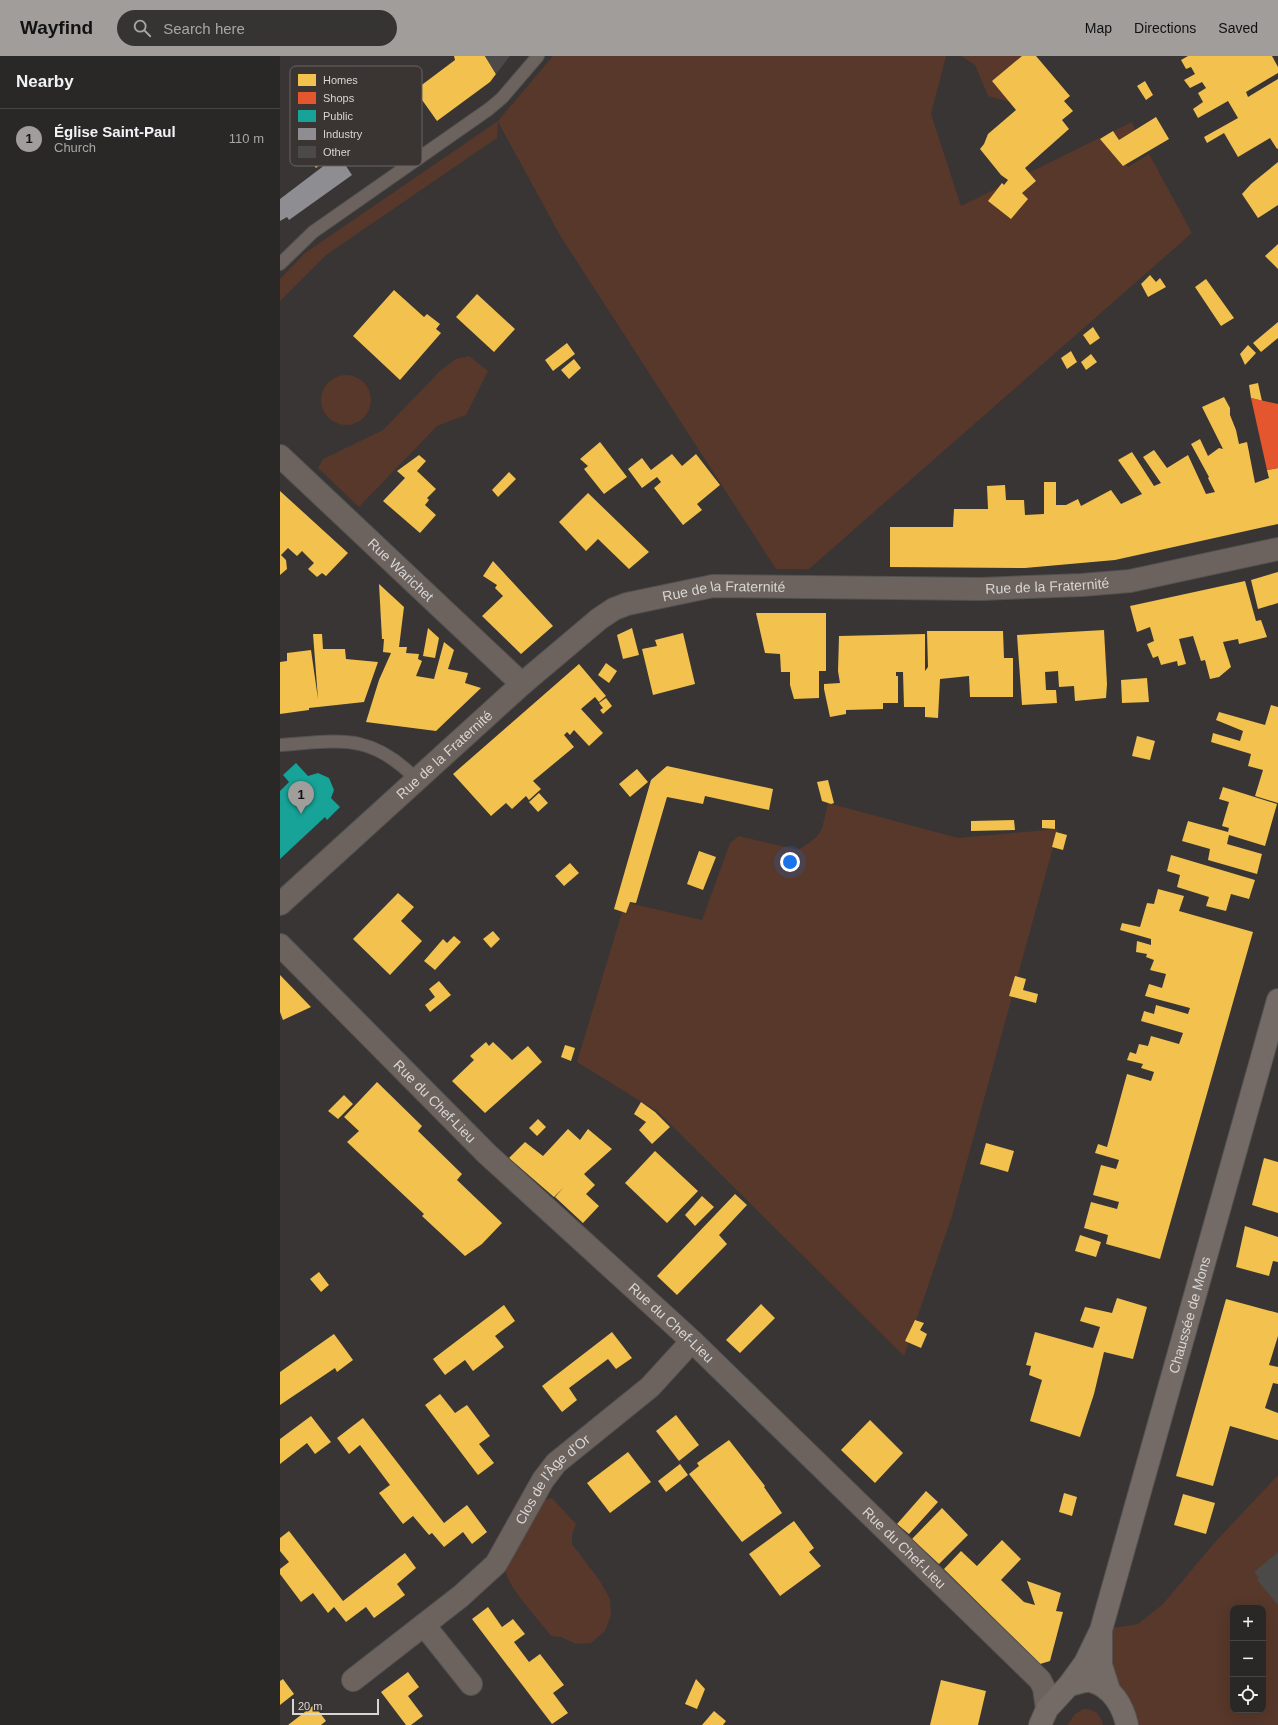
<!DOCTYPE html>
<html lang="en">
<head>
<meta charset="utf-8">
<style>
	:root { --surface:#2a2827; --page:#363433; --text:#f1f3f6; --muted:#a5a6a7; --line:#464444; --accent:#a09d9b }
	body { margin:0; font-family:Helvetica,sans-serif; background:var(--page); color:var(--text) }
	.controls { position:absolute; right:12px; bottom:12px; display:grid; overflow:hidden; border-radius:8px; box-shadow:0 4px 16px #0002 }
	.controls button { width:36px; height:36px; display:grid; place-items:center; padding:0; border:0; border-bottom:1px solid var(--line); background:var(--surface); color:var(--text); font:20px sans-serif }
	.scale { position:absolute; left:12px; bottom:10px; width:87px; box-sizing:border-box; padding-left:4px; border:2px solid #d8d5d3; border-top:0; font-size:11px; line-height:14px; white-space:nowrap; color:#d8d5d3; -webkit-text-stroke:3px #3a3432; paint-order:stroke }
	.you { position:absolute; left:510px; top:806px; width:14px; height:14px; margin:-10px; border:3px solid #fff; border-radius:50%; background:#1a73e8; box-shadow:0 0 0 6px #1a73e833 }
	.badge { display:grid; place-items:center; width:26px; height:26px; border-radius:50%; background:var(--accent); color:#111; font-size:13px; font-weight:700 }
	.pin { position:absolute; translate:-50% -33px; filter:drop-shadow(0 1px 2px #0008) }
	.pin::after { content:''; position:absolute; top:21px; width:14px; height:12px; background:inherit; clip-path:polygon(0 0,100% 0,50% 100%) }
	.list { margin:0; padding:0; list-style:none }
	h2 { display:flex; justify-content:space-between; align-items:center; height:52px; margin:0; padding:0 16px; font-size:17px }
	h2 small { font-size:13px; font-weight:400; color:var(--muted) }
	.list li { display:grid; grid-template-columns:26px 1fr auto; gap:12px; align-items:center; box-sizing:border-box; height:60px; padding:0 16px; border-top:1px solid var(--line) }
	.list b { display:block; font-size:15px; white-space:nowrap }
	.list p { margin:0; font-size:13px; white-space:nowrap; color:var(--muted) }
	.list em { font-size:13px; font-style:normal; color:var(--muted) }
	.icon { flex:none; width:22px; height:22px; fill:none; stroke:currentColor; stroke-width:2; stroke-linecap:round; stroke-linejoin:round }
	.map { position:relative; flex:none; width:998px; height:1669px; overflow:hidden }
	header { display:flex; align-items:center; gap:24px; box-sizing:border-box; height:56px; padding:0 20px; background:var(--accent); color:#111 }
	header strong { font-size:19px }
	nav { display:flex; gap:22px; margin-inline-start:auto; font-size:14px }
	.search { width:280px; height:36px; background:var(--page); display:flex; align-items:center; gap:10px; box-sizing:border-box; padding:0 14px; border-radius:22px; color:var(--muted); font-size:15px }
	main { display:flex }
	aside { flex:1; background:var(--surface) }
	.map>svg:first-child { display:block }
	.green { fill:#57382a; fill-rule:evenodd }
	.homes { fill:#f2c14e }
	.shops { fill:#e4572e }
	.public { fill:#17a398 }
	.industry { fill:#8d8d92 }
	.building { fill:#4b4a49 }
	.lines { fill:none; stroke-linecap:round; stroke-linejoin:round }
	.lane-casing { stroke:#545251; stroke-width:14 }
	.street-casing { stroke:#545251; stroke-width:24 }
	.primary-casing { stroke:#545251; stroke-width:24 }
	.lane { stroke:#6c635e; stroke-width:12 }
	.street { stroke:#6c635e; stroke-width:22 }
	.primary { stroke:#756b66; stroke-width:22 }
	.labels { text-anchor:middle; stroke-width:4; stroke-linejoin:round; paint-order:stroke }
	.street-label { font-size:14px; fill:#d8d5d3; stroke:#3a3432 }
	.key { fill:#3a3432; stroke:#696462; stroke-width:1 }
	.key-label { font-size:11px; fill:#d8d5d3 }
</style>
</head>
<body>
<header>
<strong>Wayfind</strong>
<div class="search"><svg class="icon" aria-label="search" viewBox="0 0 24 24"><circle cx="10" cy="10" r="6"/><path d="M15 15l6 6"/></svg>Search here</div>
<nav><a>Map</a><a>Directions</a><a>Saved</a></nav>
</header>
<main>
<aside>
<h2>Nearby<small></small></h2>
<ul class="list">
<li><span class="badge">1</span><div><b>Église Saint-Paul</b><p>Church</p></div><em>110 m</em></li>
</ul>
</aside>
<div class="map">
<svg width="998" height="1669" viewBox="0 0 998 1669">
	<rect width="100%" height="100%" fill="#383534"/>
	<!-- green -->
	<path class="green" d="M 273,0 L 666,0 L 651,58 L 681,150 L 852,66 L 857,79 L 836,92 L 848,111 L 869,98 L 912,177 L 529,513 L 496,513 L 281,181 L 218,66 L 217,82 L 46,199 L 0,245 L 0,223 L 25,197 L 218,65 Z
		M 681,0 L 744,0 L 714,27 L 730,46 L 708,40 L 695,9 Z
		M 189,300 L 208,315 L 186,359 L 157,370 L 79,451 L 38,412 L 43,403 L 103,374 L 160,315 L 176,303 Z
		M41 344a25 25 0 1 1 50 0a25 25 0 1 1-50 0Z
		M 548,747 L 678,782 L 778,773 L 672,1160 L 624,1300 L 378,1056 L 297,1006 L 345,846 L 422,864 L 450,787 L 459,780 L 518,794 C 545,778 541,775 548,747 Z
		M 998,1419 L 998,1669 L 847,1669 L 821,1574 L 858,1568 L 883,1548 L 936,1485 ZM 953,1552 L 983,1552 L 983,1654 L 953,1654 Z
		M 272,1442 L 296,1468 L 292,1479 L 292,1488 L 320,1525 L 330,1543 L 331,1559 L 325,1575 L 311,1587 L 296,1588 L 281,1581 L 271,1580 C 261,1566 229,1532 226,1517 C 224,1501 255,1458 264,1444 Z
		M 803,1653 C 814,1653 821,1657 823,1669 L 787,1669 L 795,1658 Z"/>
	<!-- homes -->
	<path class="homes" d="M 174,0 L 205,0 L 216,18 L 210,26 L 157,65 L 135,34 L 175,4 Z
		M 742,0 L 756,0 L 790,40 L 784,45 L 793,55 L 782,64 L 789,73 L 745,112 L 756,125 L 742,137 L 748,143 L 731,163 L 708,145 L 722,127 L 724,129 L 728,124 L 721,119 L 700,93 L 704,88 L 708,78 L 736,54 L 712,25 Z
		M 908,0 L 992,0 L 998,11 L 998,17 L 966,36 L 968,41 L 998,23 L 998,92 L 997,93 L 990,82 L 958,101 L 944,77 L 927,87 L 924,81 L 958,62 L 948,45 L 918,62 L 913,53 L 923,46 L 918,37 L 926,32 L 922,26 L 910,32 L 904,24 L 915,18 L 911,11 L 906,13 L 901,4 Z
		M 865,25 L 873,39 L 866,44 L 857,30 Z
		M 876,61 L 889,83 L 843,110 L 820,83 L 833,75 L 839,84 Z
		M 36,100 L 41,108 L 36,112 L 30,104 Z
		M 998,106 L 998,149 L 978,162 L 962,138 L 971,128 Z
		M 998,188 L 998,213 L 985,200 Z
		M 870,219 L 876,226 L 880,222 L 886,231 L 868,241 L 861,228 Z
		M 926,223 L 954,262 L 941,270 L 915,231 Z
		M 114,234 L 144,261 L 147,258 L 160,268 L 156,273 L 161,277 L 120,324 L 73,280 Z
		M 197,238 L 235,273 L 214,296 L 176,261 Z
		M 998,266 L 998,282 L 981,296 L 973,287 Z
		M 813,271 L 820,282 L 810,289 L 803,279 Z
		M 287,287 L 295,298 L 273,315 L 265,304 Z
		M 968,289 L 976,297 L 965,309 L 960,298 Z
		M 791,295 L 797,306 L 787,313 L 781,302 Z
		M 811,298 L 817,306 L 806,314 L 801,306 Z
		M 294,303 L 301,312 L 289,323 L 281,314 Z
		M 978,327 L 982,345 L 971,342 L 969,329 Z
		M 944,341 L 950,352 L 950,359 L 956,374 L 959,388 L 967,386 L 975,427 L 989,422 L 987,414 L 998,412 L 998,468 L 835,504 L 745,512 L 610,511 L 610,471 L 673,471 L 674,453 L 708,453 L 707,430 L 725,429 L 726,444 L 744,444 L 745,459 L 764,458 L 764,426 L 776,426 L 776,449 L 786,449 L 798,443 L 801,450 L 831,434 L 841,448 L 862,438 L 838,404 L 852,396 L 874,430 L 881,427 L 863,401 L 874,394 L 887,412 L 908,399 L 926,438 L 935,436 L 928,422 L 929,421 L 911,388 L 920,383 L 928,400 L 939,392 L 943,393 L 922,351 Z
		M 320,386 L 347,421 L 324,438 L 304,413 L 308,410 L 300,403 Z
		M 392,398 L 402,410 L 416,398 L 440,429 L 417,448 L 422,454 L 403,469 L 374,432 L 381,426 L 377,421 L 362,432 L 348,413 L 362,402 L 371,414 Z
		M 139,399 L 146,405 L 137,415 L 156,433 L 147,442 L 149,444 L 145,449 L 156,459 L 140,477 L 103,445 L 125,422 L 117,415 Z
		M 229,416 L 236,423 L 218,441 L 212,434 Z
		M 0,435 L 68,497 L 46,520 L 42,517 L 37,521 L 28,513 L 34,507 L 22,495 L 17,500 L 8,492 L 1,499 L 6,504 L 7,513 L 0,519 Z
		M 308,437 L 369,496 L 349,513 L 318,483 L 306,495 L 279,466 Z
		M 213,505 L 273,570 L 241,598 L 202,560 L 223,540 L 215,532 L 217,529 L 203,520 Z
		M 998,516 L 998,547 L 978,553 L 971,524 Z
		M 965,525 L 976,565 L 981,564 L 987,581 L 959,588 L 958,583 L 943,586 L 951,611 L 939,621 L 930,623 L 925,604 L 921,605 L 913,580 L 899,583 L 906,608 L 898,610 L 897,605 L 881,609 L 878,600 L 873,602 L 867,588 L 874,585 L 870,571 L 857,576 L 850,550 Z
		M 99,528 L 124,551 L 119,591 L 127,591 L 126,597 L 139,598 L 138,603 L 142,605 L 136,620 L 154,623 L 164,586 L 174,594 L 168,613 L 188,617 L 185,627 L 201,632 L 156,675 L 86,666 L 99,624 L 111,597 L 103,596 L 104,583 L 102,583 Z
		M 476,557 L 546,557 L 546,615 L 539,615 L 539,642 L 514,643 L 510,629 L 510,616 L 501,616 L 500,598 L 485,597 Z
		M 148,572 L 159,582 L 155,602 L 143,600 Z
		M 352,572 L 359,599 L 343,603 L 337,579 Z
		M 824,574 L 827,628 L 826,642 L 795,645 L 794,630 L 779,631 L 778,615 L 765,616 L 766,634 L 776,634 L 777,647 L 742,649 L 737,579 Z
		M 647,575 L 723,575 L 724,602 L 733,602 L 733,641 L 690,641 L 689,620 L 660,623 L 658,662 L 645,661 L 645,651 L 624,651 L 623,616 L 616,616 L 616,620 L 618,620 L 618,647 L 603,647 L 603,653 L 566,654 L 566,658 L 550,661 L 544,633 L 544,628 L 560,627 L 558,615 L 559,580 L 645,578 L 645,615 L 648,611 Z
		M 403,577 L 415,628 L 373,639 L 362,593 L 377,590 L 375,584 Z
		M 33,578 L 42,578 L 43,593 L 65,593 L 66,603 L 98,606 L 84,646 L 29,652 L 29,654 L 0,658 L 0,606 L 7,605 L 7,597 L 31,594 L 38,643 Z
		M 326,607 L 337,615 L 329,627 L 318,619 Z
		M 299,608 L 326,640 L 319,646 L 315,641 L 301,653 L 323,677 L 309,690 L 294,674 L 290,679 L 287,676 L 284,679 L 294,691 L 253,725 L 261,733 L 249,744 L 246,740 L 232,753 L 226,747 L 211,760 L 173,718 Z
		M 867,622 L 869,646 L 842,647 L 841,624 Z
		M 326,642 L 332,650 L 323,658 L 320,654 L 323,652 L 319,647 Z
		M 991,649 L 998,651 L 998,747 L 975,740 L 983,714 L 968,710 L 971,698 L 931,686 L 933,677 L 960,685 L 963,675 L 936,664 L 939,656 L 985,669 Z
		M 857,680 L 875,685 L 870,704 L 852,700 Z
		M 387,710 L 493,733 L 489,754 L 425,740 L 423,748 L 387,741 L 356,847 L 350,846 L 346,857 L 334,853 L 371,724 Z
		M 357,713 L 368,726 L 350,741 L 339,728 Z
		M 548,724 L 554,747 L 551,748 L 542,745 L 537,726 Z
		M 943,731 L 997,748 L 985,790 L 949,779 L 947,788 L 982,798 L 977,818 L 928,804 L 930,793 L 902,785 L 908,765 L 948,776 L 949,772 L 942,770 L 949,746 L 939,743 Z
		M 259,737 L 268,747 L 258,756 L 249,746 Z
		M 734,764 L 735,774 L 691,775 L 691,765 Z
		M 762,764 L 775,764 L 775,773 L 762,772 Z
		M 776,776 L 787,779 L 783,794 L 772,791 Z
		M 419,795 L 436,801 L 423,834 L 407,828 Z
		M 891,799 L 975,824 L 969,843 L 951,838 L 946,855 L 926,850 L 929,841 L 897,831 L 900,819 L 887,815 Z
		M 290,807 L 299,817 L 284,830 L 275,820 Z
		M 878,833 L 904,840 L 899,855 L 973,876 L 880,1203 L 826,1188 L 828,1179 L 804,1172 L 811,1146 L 837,1153 L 839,1146 L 813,1139 L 821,1109 L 836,1113 L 839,1104 L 815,1097 L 818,1088 L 827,1091 L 847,1018 L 871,1025 L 874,1016 L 861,1012 L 863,1008 L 847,1004 L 850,996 L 856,998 L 859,988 L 868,990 L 871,980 L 899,988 L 903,977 L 861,965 L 864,955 L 874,958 L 876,949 L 908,958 L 910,952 L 865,940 L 869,928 L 882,932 L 886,918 L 870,914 L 874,904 L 866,901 L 867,898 L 856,896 L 857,885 L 871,889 L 871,883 L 840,874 L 842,867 L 860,871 L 867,847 L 874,848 Z
		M 118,837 L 134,851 L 121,865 L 142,885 L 110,919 L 73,883 Z
		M 213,875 L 220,883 L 211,892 L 203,883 Z
		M 174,880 L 181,886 L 155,914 L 144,905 L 163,883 L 167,887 Z
		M 0,919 L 31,951 L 3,964 L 0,956 Z
		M 735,920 L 746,923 L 743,934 L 758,938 L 756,947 L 729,940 Z
		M 159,925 L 171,939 L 150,956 L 145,949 L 155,941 L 149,933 Z
		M 206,986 L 209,990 L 213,986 L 232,1004 L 248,990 L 262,1006 L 205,1057 L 172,1025 L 194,1004 L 190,1000 Z
		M 285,989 L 295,992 L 291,1005 L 281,1001 Z
		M 97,1026 L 142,1070 L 138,1075 L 182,1118 L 177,1124 L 222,1167 L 202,1188 L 185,1200 L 142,1160 L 144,1158 L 67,1086 L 79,1075 L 64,1061 Z
		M 64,1039 L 73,1048 L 58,1063 L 48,1055 Z
		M 361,1046 L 375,1056 L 390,1071 L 372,1088 L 359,1074 L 366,1066 L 354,1058 Z
		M 258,1063 L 266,1071 L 257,1080 L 249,1072 Z
		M 288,1073 L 300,1084 L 308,1073 L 332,1093 L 304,1118 L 315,1129 L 306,1138 L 319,1150 L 303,1167 L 275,1141 L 284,1131 L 274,1141 L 229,1102 L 245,1086 L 263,1100 Z
		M 706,1087 L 734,1095 L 728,1116 L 700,1108 Z
		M 375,1095 L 418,1135 L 387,1167 L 345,1127 Z
		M 984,1102 L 998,1106 L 998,1157 L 972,1149 Z
		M 455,1138 L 467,1149 L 439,1179 L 447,1188 L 397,1239 L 377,1220 Z
		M 422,1140 L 434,1151 L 415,1170 L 405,1159 Z
		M 965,1170 L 998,1181 L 998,1206 L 993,1205 L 989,1220 L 956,1211 Z
		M 800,1179 L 821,1186 L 816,1201 L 795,1195 Z
		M 39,1216 L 49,1229 L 41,1236 L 30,1223 Z
		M 837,1242 L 867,1251 L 853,1303 L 824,1296 L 814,1338 L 800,1381 L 750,1365 L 762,1324 L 749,1319 L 751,1310 L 746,1309 L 755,1276 L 813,1292 L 820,1271 L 800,1265 L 805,1251 L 832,1257 Z
		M 946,1243 L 998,1257 L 998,1280 L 989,1309 L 998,1311 L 998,1328 L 993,1327 L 985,1352 L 998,1357 L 998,1384 L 950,1370 L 933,1430 L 896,1420 Z
		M 481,1248 L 495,1262 L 460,1297 L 446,1284 Z
		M 224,1249 L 235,1265 L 215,1280 L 224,1291 L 193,1315 L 185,1304 L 165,1319 L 153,1303 Z
		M 635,1264 L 644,1267 L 640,1274 L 647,1278 L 641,1292 L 625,1285 Z
		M 332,1276 L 352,1302 L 336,1313 L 328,1303 L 289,1332 L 297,1344 L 282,1356 L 262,1330 Z
		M 54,1278 L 73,1304 L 57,1316 L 55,1312 L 0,1349 L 0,1316 Z
		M 160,1338 L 175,1357 L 187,1349 L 210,1380 L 199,1388 L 214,1407 L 198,1419 L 145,1349 Z
		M 396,1359 L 419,1389 L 399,1405 L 376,1375 Z
		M 31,1360 L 51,1386 L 35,1398 L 27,1387 L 0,1408 L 0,1383 Z
		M 83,1362 L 164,1467 L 187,1449 L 207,1476 L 192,1488 L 183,1476 L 164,1491 L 152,1477 L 149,1479 L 133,1460 L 123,1468 L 99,1437 L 110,1429 L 80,1389 L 69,1398 L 57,1382 Z
		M 590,1364 L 623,1397 L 595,1427 L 561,1394 Z
		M 449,1384 L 485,1430 L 484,1431 L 502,1457 L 462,1486 L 409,1418 L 419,1410 L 417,1407 Z
		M 348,1396 L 371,1426 L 330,1457 L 307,1427 Z
		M 400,1408 L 408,1419 L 386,1436 L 378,1425 Z
		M 646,1435 L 658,1446 L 629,1478 L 617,1468 Z
		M 784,1437 L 797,1441 L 792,1460 L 779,1456 Z
		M 903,1438 L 935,1447 L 926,1478 L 894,1469 Z
		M 662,1452 L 688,1479 L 659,1508 L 632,1483 Z
		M 514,1465 L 534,1492 L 529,1496 L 541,1510 L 500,1540 L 469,1498 Z
		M 9,1475 L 63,1545 L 125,1497 L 136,1512 L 117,1528 L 125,1539 L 94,1562 L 86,1551 L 66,1566 L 54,1551 L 48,1557 L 33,1537 L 21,1546 L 0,1518 L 0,1513 L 9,1506 L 0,1495 L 0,1482 Z
		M 722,1484 L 741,1503 L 721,1524 L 744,1546 L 755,1549 L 747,1525 L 781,1537 L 776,1555 L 783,1556 L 770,1605 L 760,1608 L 664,1513 L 681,1495 L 697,1510 Z
		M 208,1551 L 222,1571 L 233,1563 L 245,1578 L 234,1586 L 249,1606 L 260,1598 L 284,1629 L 273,1637 L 288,1657 L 272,1668 L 192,1563 Z
		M 128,1616 L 139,1631 L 128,1640 L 143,1660 L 131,1669 L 126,1669 L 101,1636 Z
		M 3,1623 L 14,1638 L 0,1649 L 0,1625 Z
		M 416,1623 L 425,1633 L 417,1653 L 405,1648 Z
		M 661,1624 L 706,1635 L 698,1669 L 650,1669 Z
		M 34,1649 L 46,1665 L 41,1669 L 8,1669 Z
		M 434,1655 L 446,1665 L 443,1669 L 422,1669 Z"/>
	<!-- shops -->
	<path class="shops" d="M 971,342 L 998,348 L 998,412 L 987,414 Z"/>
	<!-- public -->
	<path class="public" d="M 16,707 L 28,720 L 38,717 L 49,722 L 54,734 L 51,742 L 60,751 L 47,764 L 45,761 L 0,803 L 0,735 L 9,726 L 3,719 Z"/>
	<!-- industry -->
	<path class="industry" d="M 69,87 L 74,94 L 64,107 L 72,119 L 9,164 L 7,161 L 0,165 L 0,143 L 58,99 L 56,96 Z"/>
	<!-- building -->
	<path class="building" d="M 205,0 L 230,0 L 216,18 Z
		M 998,1496 L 998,1549 L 977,1524 L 979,1522 L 974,1516 Z"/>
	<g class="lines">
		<!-- lane casing -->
		<g class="lane-casing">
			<path id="lane" d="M 0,208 L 33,176 L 209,53 L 222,42 L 258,0
				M 0,689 C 60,685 90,676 136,723"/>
		</g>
		<!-- street casing -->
		<g class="street-casing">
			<g id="street">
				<path id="s1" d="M 0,400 L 242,628"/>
				<path id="s2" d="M 0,848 L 242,628 L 319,563 L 334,553 L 347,548 L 433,530 L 701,533 L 802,529 L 850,525 L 998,493"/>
				<path id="s3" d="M 0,889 L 207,1098 L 412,1285 L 760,1624 L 764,1632 L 767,1653"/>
				<path d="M 144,1569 L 191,1628"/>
				<path id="s4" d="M 73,1624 L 181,1540 L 216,1508 L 263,1424 L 276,1407 L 370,1331 L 412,1285"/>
			</g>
		</g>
		<!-- primary casing -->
		<g class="primary-casing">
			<g id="primary">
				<path d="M 821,1579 L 821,1609 L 829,1634"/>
				<path d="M 789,1629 C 795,1628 805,1624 811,1625 C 832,1631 843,1650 847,1669"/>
				<path id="s5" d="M 760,1669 L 767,1653 L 789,1629 L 805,1607 L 821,1574 L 998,944"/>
			</g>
		</g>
		<!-- lane -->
		<use href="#lane" class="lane"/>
		<!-- street -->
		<use href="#street" class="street"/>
		<!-- primary -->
		<use href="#primary" class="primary"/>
	</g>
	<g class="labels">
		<!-- street labels -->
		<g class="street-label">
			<text dy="5" stroke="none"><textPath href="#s1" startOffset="166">Rue Warichet</textPath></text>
			<text dy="5" stroke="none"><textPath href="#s2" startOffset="882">Rue de la Fraternité</textPath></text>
			<text dy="5" stroke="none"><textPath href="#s2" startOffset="558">Rue de la Fraternité</textPath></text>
			<text dy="5" stroke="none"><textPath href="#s2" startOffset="222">Rue de la Fraternité</textPath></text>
			<text dy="5" stroke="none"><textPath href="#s3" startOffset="220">Rue du Chef-Lieu</textPath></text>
			<text dy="5" stroke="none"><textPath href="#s5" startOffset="441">Chaussée de Mons</textPath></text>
			<text dy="5" stroke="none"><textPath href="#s3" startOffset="544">Rue du Chef-Lieu</textPath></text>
			<text dy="5" stroke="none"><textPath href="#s4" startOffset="287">Clos de l'Âge d'Or</textPath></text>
			<text dy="5" stroke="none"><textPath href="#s3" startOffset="868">Rue du Chef-Lieu</textPath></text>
		</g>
	</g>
	<!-- legend -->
	<rect x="10" y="10" width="132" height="100" rx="6" class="key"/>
	<rect x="18" y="18" width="18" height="12" fill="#f2c14e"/>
	<rect x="18" y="36" width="18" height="12" fill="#e4572e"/>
	<rect x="18" y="54" width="18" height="12" fill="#17a398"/>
	<rect x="18" y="72" width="18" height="12" fill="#8d8d92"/>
	<rect x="18" y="90" width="18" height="12" fill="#4b4a49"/>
	<g class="key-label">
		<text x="43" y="28">Homes</text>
		<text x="43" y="46">Shops</text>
		<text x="43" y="64">Public</text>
		<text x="43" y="82">Industry</text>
		<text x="43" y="100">Other</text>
	</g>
</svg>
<div class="controls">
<button>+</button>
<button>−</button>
<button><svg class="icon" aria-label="locate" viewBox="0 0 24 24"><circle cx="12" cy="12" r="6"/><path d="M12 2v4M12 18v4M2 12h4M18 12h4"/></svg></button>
</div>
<div class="scale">20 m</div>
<div class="you"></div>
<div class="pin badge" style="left:21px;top:758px">1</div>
</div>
</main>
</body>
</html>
